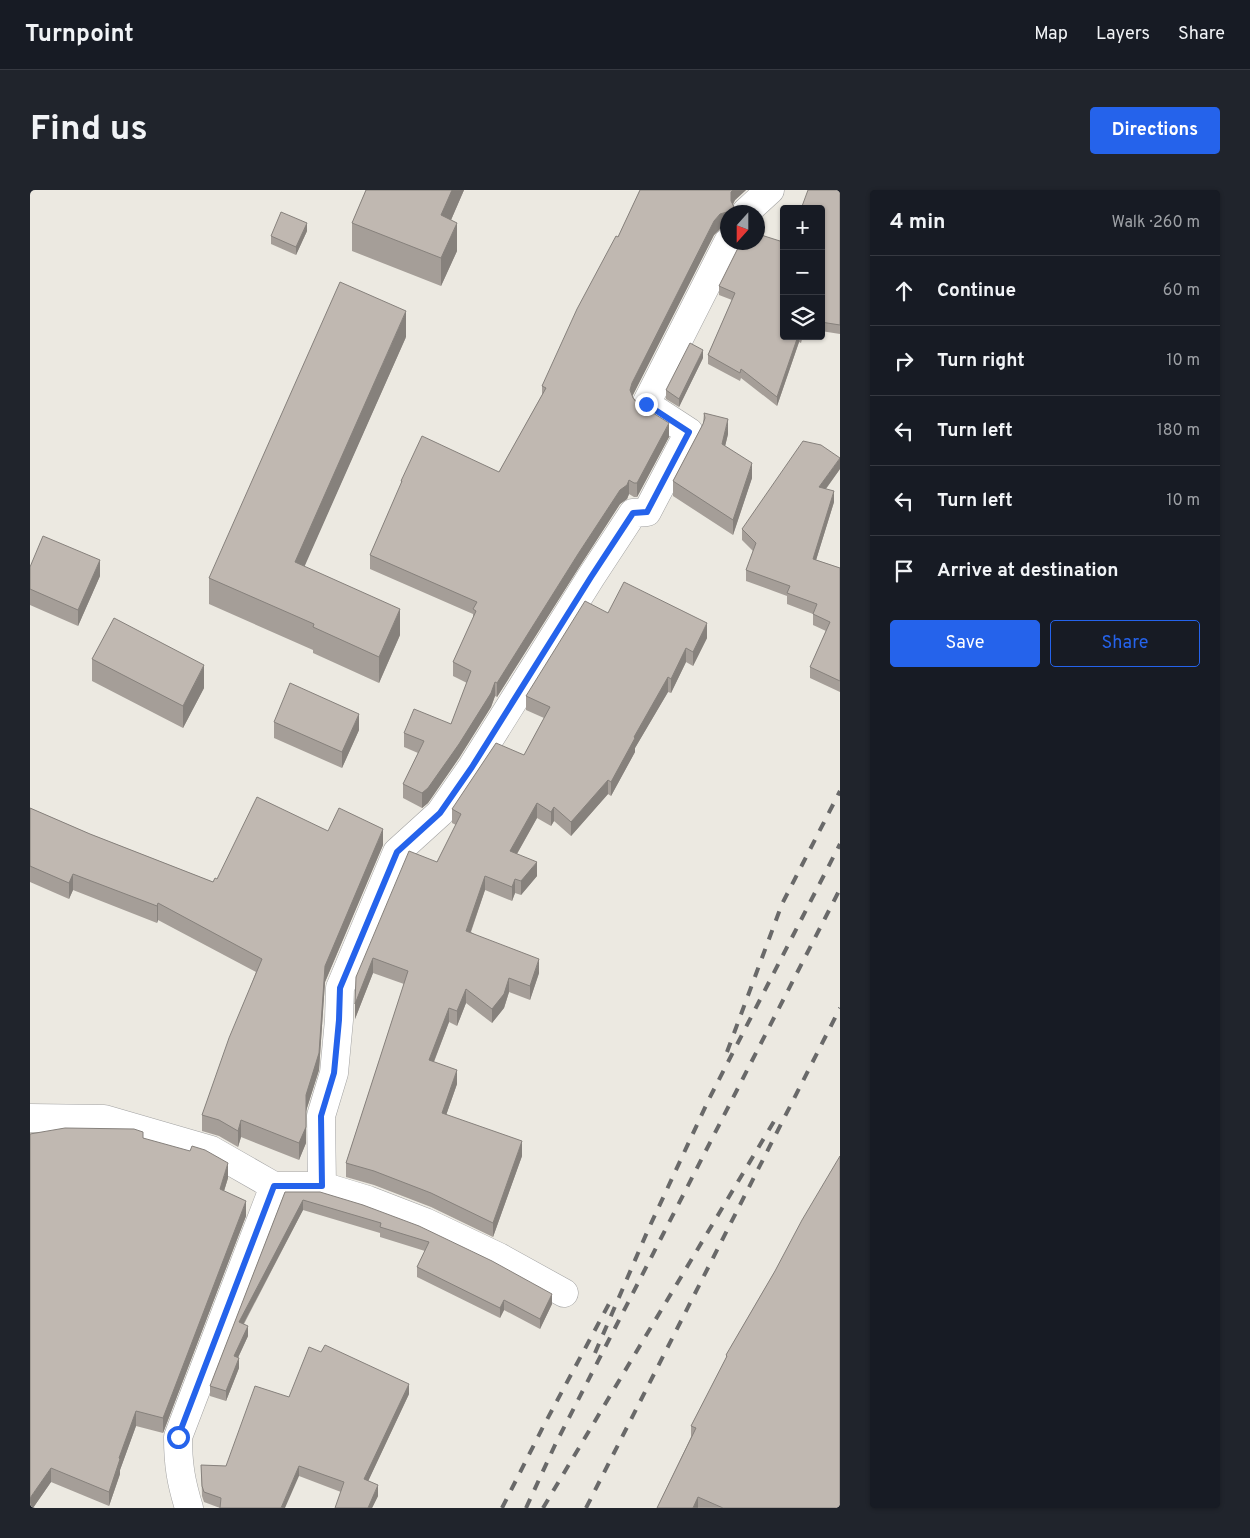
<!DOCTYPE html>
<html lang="en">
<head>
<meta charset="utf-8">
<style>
	:root { --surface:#171b24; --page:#20242c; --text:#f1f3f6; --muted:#9ea1a6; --line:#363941; --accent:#2563eb }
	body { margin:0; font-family:Overpass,sans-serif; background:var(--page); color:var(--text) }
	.controls { position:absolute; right:15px; top:15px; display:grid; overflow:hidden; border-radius:5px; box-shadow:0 1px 4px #0004 }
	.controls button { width:45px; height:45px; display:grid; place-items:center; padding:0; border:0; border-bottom:1px solid var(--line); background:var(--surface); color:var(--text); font:25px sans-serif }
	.compass { position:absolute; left:690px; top:15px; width:45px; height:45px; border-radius:50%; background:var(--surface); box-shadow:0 1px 4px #0004; rotate:201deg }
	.stop { position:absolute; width:15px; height:15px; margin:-11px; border:4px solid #2563eb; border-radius:50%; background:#fff }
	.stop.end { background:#2563eb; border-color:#fff; box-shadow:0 1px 5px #0008 }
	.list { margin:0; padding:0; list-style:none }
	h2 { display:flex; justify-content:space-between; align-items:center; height:65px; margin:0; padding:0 20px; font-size:21px }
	h2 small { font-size:16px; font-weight:400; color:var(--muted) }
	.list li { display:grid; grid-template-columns:32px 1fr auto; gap:15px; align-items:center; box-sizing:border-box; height:70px; padding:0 20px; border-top:1px solid var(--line) }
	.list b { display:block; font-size:19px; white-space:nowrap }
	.list em { font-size:16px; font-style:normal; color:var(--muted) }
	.actions { display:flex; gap:10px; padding:15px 20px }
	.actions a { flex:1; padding:11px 0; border:1px solid var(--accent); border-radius:5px; text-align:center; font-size:18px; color:var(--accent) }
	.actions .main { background:var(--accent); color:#fff }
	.icon { flex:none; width:28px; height:28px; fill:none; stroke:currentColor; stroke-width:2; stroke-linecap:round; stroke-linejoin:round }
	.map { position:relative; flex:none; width:810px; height:1318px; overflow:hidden; border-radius:5px }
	header { display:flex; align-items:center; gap:30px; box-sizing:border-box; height:70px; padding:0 25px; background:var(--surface); border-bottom:1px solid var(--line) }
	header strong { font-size:24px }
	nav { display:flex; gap:28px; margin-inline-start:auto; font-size:18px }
	.intro { display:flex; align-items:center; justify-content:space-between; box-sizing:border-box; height:120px; padding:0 30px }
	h1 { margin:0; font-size:35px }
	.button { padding:12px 22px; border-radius:5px; background:var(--accent); color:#fff; font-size:18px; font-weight:700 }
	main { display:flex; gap:30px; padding:0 30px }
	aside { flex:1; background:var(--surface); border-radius:5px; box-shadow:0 1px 4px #0004 }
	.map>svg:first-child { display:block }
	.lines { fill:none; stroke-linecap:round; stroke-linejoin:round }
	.minor-casing { stroke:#a2a2a2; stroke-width:29 }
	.minor { stroke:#fff; stroke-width:28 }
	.rail { stroke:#696969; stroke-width:4; stroke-dasharray:10 10; stroke-linecap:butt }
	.wall { fill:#a59e98 }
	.shaded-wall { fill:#86817c }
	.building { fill:#c0b8b1; stroke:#86817c }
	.route { stroke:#2563eb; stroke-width:6 }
</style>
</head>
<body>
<header>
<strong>Turnpoint</strong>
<nav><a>Map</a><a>Layers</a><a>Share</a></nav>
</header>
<div class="intro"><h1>Find us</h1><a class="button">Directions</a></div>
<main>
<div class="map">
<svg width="810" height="1318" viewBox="0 0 810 1318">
	<rect width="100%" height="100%" fill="#ece9e1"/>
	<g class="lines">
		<!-- minor casing -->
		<g class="minor-casing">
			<path id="minor" d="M 716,22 L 740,0
				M 0,928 L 74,929 L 181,960 L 244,996 L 292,996 L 338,1010 L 395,1032 L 469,1067 L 534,1103
				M 292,996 L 291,926 L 304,883 L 309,830 L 310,798 L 367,662 L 410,623 L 442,577 L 561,387 L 603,323 L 617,322 L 659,242 L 616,214 L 698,52
				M 159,1318 C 151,1292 148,1275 148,1247 L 244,996"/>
		</g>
		<!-- minor -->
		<use href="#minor" class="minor"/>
		<!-- rail -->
		<path class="rail" d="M 697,862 L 752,714 L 810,601
			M 565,1163 L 618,1040 L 679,909 L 810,654
			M 472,1318 L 513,1237 L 581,1110
			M 496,1318 L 525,1255 L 810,699
			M 513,1318 L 746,928
			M 556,1318 L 810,818"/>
	</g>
	<!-- wall -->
	<path class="wall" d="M 336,0 L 434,0 L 421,30 L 427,61 L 411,96 L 322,61 L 322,33 Z
		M 610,0 L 716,0 L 705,10 L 703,15 L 704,22 L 698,22 L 698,37 L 690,39 L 684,45 L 602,206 L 639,247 L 607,307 L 604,307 L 599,304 L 597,309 L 590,314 L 548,379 L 467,507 L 465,506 L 461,517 L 429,568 L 398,613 L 392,618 L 373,608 L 373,594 L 388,563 L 374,557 L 374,543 L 421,534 L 437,493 L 423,486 L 423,472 L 443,429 L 443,424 L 340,379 L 340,365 L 371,294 L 371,291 L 469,282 L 512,205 L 512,196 L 588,47 Z
		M 810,0 L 810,144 L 791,141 L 791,19 Z
		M 277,41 L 266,65 L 241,54 L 241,46 Z
		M 711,52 L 754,146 L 773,146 L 771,153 L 769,152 L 747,216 L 711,188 L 710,191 L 678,174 L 678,165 L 702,110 L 689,105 L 689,96 Z
		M 376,147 L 274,376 L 370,445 L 349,493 L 283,463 L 283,460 L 179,414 L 179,388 Z
		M 673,168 L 649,217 L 636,209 L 636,200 Z
		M 674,223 L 698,244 L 695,256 L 722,288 L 703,345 L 643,306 L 643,291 L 673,234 Z
		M 810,279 L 796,299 L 804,312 L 786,370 L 810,378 L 810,502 L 780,488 L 780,477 L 796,441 L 783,435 L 783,424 L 757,414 L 757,406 L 716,391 L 716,380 L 723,361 L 712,350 L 712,339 Z
		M 0,377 L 70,386 L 48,436 L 0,415 Z
		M 578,423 L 677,448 L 663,476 L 656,472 L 641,503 L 638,502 L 605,558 L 605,562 L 581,606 L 578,604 L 541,646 L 524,631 L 521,636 L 507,628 L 487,664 L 507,686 L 491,705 L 485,703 L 482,711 L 455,700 L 441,742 L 509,783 L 500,810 L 479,802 L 474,818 L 462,833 L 436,813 L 427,836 L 419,832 L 404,872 L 427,894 L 416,925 L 492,966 L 463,1047 L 401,1017 L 344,995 L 316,987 L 316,973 L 374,794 L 343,783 L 325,829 L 326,787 L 407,672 L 426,635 L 422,633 L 422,619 L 494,565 L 514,528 L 496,520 L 496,506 Z
		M 62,469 L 174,498 L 153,538 L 62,491 Z
		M 244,532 L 329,540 L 312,578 L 244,548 Z
		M 0,618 L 60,644 L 183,692 L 187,689 L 298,641 L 353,655 L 295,792 L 289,880 L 276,921 L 276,953 L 269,970 L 211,947 L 208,957 L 189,946 L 172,941 L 172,925 L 226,782 L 128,730 L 127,733 L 43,700 L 39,709 L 0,692 Z
		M 113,948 L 198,988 L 194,1001 L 216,1026 L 133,1243 L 106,1236 L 90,1280 L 90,1284 L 79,1316 L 21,1292 L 3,1318 L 0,1318 Z
		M 255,1002 L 333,1015 L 522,1114 L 510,1139 L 474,1120 L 470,1128 L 387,1087 L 387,1077 L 395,1061 L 350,1047 L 350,1043 L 273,1020 L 214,1134 L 218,1146 L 208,1168 L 209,1178 L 196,1211 L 180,1206 L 180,1196 Z
		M 745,1081 L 810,1318 L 627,1318 L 661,1247 L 661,1236 L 696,1168 L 696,1165 Z
		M 379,1204 L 338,1291 L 348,1306 L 342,1318 L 305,1318 L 311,1302 L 269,1286 L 190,1318 L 174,1312 L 172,1306 L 171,1275 L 196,1276 L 259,1207 Z"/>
	<!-- shaded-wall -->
	<path class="shaded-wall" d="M 422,0 L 434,0 L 411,53 L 411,25 Z
		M 703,0 L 716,0 L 705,10 L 701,17 L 701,22 L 701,2 Z
		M 697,22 L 697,36 L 690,39 L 684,45 L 602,207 L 600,200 L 602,193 L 684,31 L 690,24 Z
		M 277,33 L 277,41 L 266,65 L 266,57 Z
		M 427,33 L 427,61 L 411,96 L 411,68 Z
		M 376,121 L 376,147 L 265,398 L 265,372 Z
		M 768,146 L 769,146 L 769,152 L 747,216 L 747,207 Z
		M 673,160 L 673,168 L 649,217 L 649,209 Z
		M 698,229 L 698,244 L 692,269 L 692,254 Z
		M 639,233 L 639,247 L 607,307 L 607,293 Z
		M 810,268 L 810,279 L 789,308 L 789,297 Z
		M 722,273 L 722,288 L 703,345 L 703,330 Z
		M 599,290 L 599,304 L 597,309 L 590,314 L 548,379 L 467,507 L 467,493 L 548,364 L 590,300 Z
		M 804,301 L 804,312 L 783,380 L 783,369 Z
		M 70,370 L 70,386 L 48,436 L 48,420 Z
		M 370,419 L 370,445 L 349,493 L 349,467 Z
		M 677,433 L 677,448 L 663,476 L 663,462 Z
		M 656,458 L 656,472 L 641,503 L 641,489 Z
		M 174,475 L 174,498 L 153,538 L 153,516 Z
		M 638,487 L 638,502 L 605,558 L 605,562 L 581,606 L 581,592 L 604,547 Z
		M 465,492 L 465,506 L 461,517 L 429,568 L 398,613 L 392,618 L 392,603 Z
		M 329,524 L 329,540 L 312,578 L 312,562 Z
		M 578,590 L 578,604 L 541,646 L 541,632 Z
		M 507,613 L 507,628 L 480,676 L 480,661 Z
		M 524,617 L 524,631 L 521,636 L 521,622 Z
		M 353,639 L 353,655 L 295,792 L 289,880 L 276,921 L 276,953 L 269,970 L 269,953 L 295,776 Z
		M 507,672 L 507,686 L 491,705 L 491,691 Z
		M 43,684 L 43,700 L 39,709 L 39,693 Z
		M 455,686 L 455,700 L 436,755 L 436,741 Z
		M 485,689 L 485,703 L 482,711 L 482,697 Z
		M 128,713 L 128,730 L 127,733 L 127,716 Z
		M 343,768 L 343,783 L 325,829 L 325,814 Z
		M 509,769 L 509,783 L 500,810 L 500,796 Z
		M 479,788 L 479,802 L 474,818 L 462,833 L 462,819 Z
		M 436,799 L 436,813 L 427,836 L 427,821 Z
		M 419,818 L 419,832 L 399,884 L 399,870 Z
		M 427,880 L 427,894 L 412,937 L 412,923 Z
		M 211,930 L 211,947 L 208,957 L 208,941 Z
		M 492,951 L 492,966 L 463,1047 L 463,1033 Z
		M 198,973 L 198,988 L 190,1014 L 190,999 Z
		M 273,1010 L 273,1020 L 209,1142 L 209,1132 Z
		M 216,1011 L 216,1026 L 133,1243 L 133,1228 Z
		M 522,1104 L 522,1114 L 510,1139 L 510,1129 Z
		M 474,1110 L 474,1120 L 470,1128 L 470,1118 Z
		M 218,1136 L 218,1146 L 204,1176 L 204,1166 Z
		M 209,1168 L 209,1178 L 196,1211 L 196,1201 Z
		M 379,1194 L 379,1204 L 334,1300 L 334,1289 Z
		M 106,1221 L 106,1236 L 90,1280 L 90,1284 L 79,1316 L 79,1302 L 89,1268 Z
		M 269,1276 L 269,1286 L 255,1318 L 251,1318 Z
		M 21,1278 L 21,1292 L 3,1318 L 0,1318 L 0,1308 Z
		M 348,1295 L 348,1306 L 342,1318 L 338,1318 Z
		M 668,1307 L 668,1318 L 663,1318 Z"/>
	<!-- building -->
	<path class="building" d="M 336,0 L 422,0 L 411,25 L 427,33 L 411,68 L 322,33 Z
		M 610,0 L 703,0 L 701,2 L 701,11 L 704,17 L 702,22 L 697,22 L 690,24 L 684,31 L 602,193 L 600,200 L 603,208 L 607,213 L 639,233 L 607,293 L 604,293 L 599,290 L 597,295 L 590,300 L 548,364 L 467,493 L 465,492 L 461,503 L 429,554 L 398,598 L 392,603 L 373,594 L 394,551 L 374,543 L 384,519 L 421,534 L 441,481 L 423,472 L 446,421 L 443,419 L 447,412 L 340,365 L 372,291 L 371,291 L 392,246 L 469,282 L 516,198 L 512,196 L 547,119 L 586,46 L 588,47 Z
		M 778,0 L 810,0 L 810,135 L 791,132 L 791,19 L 771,19 Z
		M 251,22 L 277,33 L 266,57 L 241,46 Z
		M 728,44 L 753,52 L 754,49 L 754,146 L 768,146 L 747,207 L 711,179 L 710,183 L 678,165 L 705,103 L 689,96 L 711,52 L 728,52 Z
		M 310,92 L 376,121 L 265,372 L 370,419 L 349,467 L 283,437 L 284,434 L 179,388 Z
		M 660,153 L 673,160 L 649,209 L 636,200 Z
		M 674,223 L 698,229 L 692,254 L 722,273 L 703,330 L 643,291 L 673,234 L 675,228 Z
		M 773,251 L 791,255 L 810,268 L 789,297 L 804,301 L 783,369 L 810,378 L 810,491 L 780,477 L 800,432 L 783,424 L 787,414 L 757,403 L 760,396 L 716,380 L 726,353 L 712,339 Z
		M 13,346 L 70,370 L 48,420 L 0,399 L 0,377 Z
		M 594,392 L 677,433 L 663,462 L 656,458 L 641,489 L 638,487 L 604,547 L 605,548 L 581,592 L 578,590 L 541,632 L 524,617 L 521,622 L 507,613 L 480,661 L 507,672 L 491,691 L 485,689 L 482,697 L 455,686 L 436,741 L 509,769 L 500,796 L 479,788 L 474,804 L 462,819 L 436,799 L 427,821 L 419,818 L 399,870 L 427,880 L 412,923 L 492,951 L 463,1033 L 401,1003 L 344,981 L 316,973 L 378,781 L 343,768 L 325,814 L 326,787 L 379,661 L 407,672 L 431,624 L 422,619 L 466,553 L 494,565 L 520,517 L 496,506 L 555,411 L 578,423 Z
		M 84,428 L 174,475 L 153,516 L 62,469 Z
		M 260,493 L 329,524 L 312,562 L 244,532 Z
		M 227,607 L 298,641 L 309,618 L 353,639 L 295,776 L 289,863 L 276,905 L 276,937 L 269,953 L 211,930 L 208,941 L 189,930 L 172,925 L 199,848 L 232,769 L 128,713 L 127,716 L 43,684 L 39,693 L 0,676 L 0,618 L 60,644 L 183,692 L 185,688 L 187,689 Z
		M 35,938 L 104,939 L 113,942 L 113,948 L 160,961 L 162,956 L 175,960 L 198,973 L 190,999 L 216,1011 L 133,1228 L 106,1221 L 89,1268 L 90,1269 L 79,1302 L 21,1278 L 0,1308 L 0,944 Z
		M 810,966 L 810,1318 L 693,1318 L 668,1307 L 663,1318 L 627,1318 L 666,1238 L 661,1236 L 697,1166 L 696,1165 L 745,1081 L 772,1030 Z
		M 255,1002 L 290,1002 L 333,1015 L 389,1036 L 462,1071 L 522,1104 L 510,1129 L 474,1110 L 470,1118 L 387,1077 L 399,1052 L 350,1037 L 351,1033 L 273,1010 L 209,1132 L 218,1136 L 204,1166 L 209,1168 L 196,1201 L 180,1196 Z
		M 295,1155 L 379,1194 L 334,1289 L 348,1295 L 338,1318 L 305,1318 L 314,1292 L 269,1276 L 251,1318 L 190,1318 L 191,1308 L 174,1302 L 172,1296 L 171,1275 L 196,1276 L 225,1196 L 259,1207 L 279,1157 L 291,1162 Z"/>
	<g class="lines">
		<!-- route -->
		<path class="route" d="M 148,1247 L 244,996 L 292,996 L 291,926 L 304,883 L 309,830 L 310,798 L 367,662 L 410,623 L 442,577 L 561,387 L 603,323 L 617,322 L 659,242 L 616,214"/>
	</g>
</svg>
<div class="controls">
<button>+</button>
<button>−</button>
<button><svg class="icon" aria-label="layers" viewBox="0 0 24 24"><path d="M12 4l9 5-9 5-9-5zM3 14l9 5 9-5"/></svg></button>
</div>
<svg class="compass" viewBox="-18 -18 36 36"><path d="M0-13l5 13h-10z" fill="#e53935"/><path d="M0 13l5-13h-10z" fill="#9ea1a6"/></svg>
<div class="stop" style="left:148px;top:1247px"></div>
<div class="stop end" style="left:616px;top:214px"></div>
</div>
<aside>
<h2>4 min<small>Walk · 260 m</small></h2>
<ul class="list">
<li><svg class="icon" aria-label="ahead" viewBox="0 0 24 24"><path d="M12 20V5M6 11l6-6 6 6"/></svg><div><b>Continue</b></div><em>60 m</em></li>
<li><svg class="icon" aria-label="right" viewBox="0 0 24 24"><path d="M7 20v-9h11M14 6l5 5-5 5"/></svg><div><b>Turn right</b></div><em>10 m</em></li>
<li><svg class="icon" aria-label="left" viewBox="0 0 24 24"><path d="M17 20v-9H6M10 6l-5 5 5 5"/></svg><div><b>Turn left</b></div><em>180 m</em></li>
<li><svg class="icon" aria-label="left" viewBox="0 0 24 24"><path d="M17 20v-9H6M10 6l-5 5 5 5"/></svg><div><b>Turn left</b></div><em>10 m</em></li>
<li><svg class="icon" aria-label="arrive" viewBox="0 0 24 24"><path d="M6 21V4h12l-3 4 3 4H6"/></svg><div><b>Arrive at destination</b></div></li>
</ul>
<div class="actions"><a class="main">Save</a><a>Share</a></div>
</aside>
</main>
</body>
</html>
